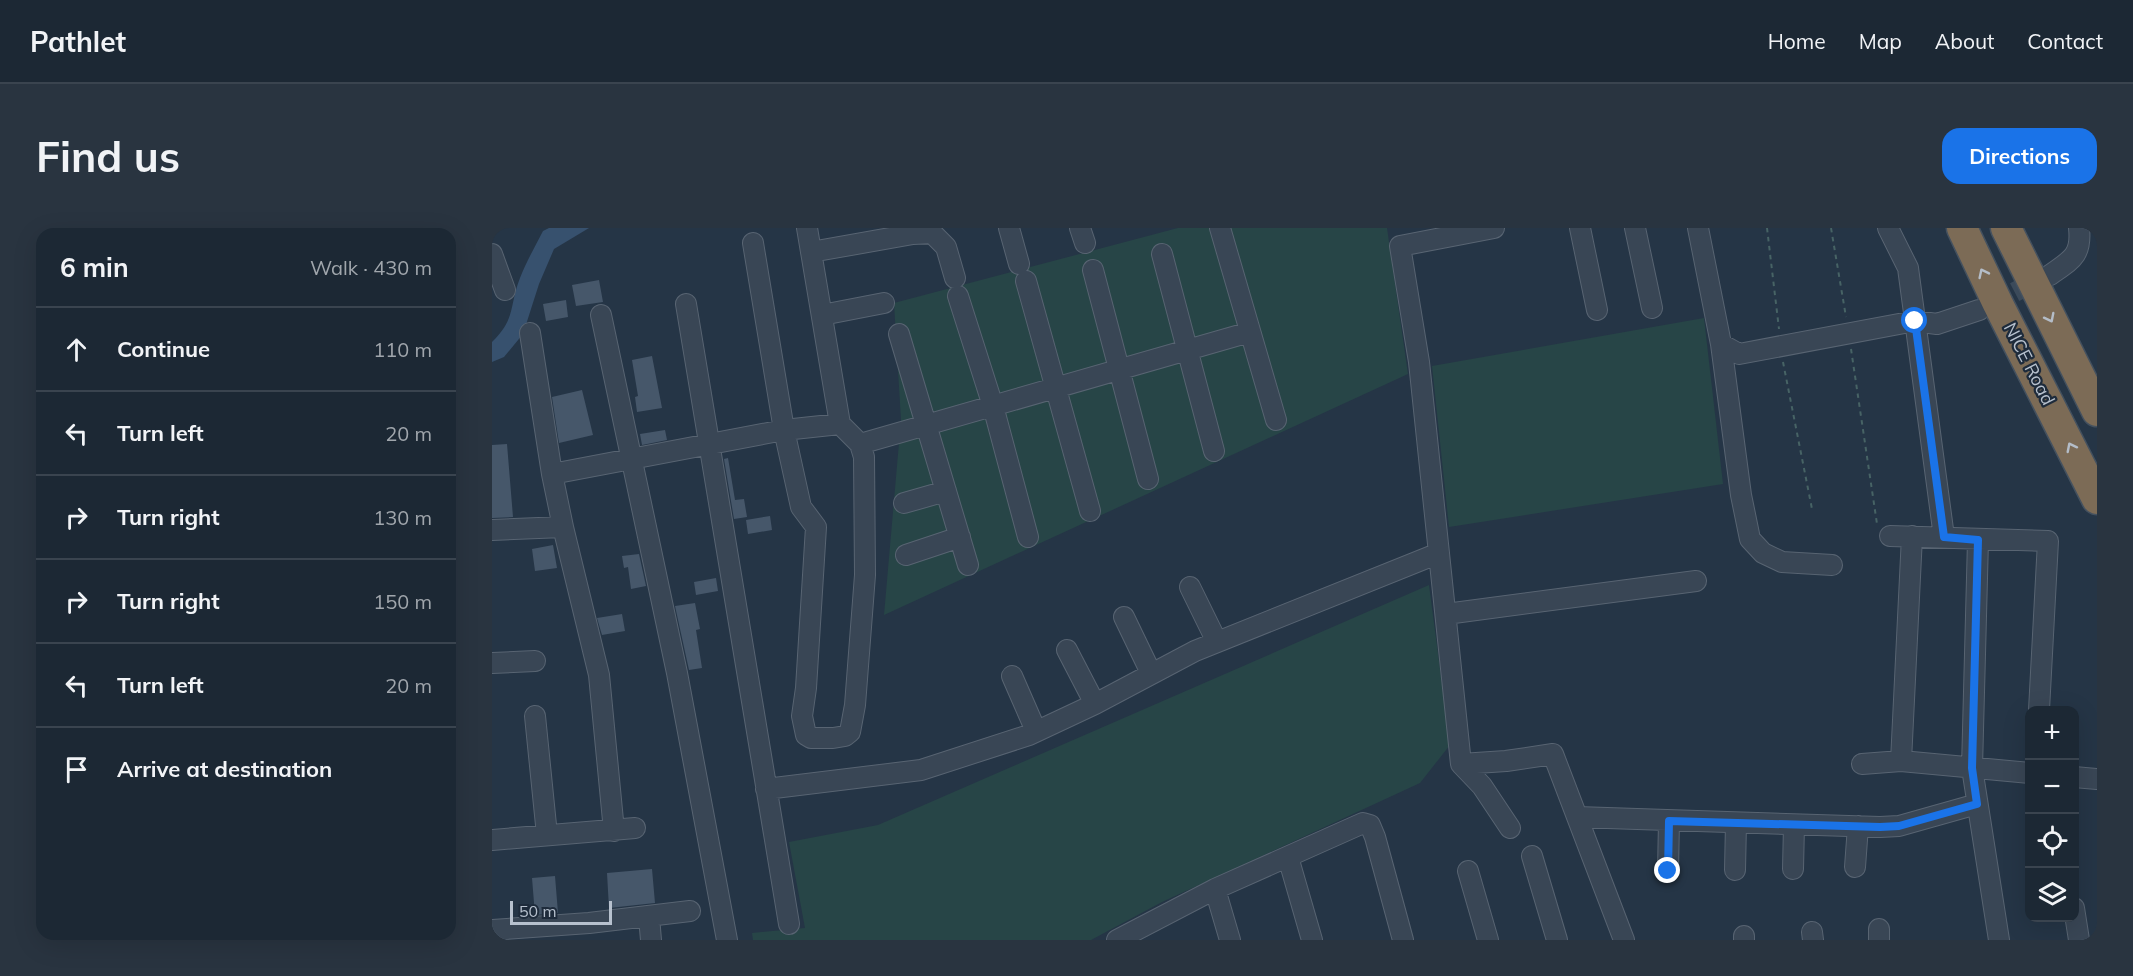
<!DOCTYPE html>
<html lang="en">
<head>
<meta charset="utf-8">
<style>
	:root { --surface:#1c2834; --page:#293440; --text:#f1f3f6; --muted:#a0a6ac; --line:#3a444f; --accent:#1a73e8 }
	body { margin:0; font-family:Mulish,sans-serif; background:var(--page); color:var(--text) }
	.controls { position:absolute; right:18px; bottom:18px; display:grid; overflow:hidden; border-radius:12px; box-shadow:0 6px 24px #0002 }
	.controls button { width:54px; height:54px; display:grid; place-items:center; padding:0; border:0; border-bottom:2px solid var(--line); background:var(--surface); color:var(--text); font:30px sans-serif }
	.scale { position:absolute; left:18px; bottom:15px; width:102px; box-sizing:border-box; padding-left:6px; border:3px solid #b7c1ce; border-top:0; font-size:16px; line-height:21px; white-space:nowrap; color:#b7c1ce; -webkit-text-stroke:4px #1e2b3b; paint-order:stroke }
	.stop { position:absolute; width:18px; height:18px; margin:-14px; border:4px solid #1a73e8; border-radius:50%; background:#fff }
	.stop.end { background:#1a73e8; border-color:#fff; box-shadow:0 2px 6px #0008 }
	.list { margin:0; padding:0; list-style:none }
	h2 { display:flex; justify-content:space-between; align-items:center; height:78px; margin:0; padding:0 24px; font-size:26px }
	h2 small { font-size:20px; font-weight:400; color:var(--muted) }
	.list li { display:grid; grid-template-columns:39px 1fr auto; gap:18px; align-items:center; box-sizing:border-box; height:84px; padding:0 24px; border-top:2px solid var(--line) }
	.list b { display:block; font-size:22px; white-space:nowrap }
	.list em { font-size:20px; font-style:normal; color:var(--muted) }
	.icon { flex:none; width:33px; height:33px; fill:none; stroke:currentColor; stroke-width:2; stroke-linecap:round; stroke-linejoin:round }
	.map { position:relative; flex:none; width:1605px; height:712px; overflow:hidden; border-radius:18px }
	header { display:flex; align-items:center; gap:36px; box-sizing:border-box; height:84px; padding:0 30px; background:var(--surface); border-bottom:2px solid var(--line) }
	header strong { font-size:28px }
	nav { display:flex; gap:33px; margin-inline-start:auto; font-size:21px }
	.intro { display:flex; align-items:center; justify-content:space-between; box-sizing:border-box; height:144px; padding:0 36px }
	h1 { margin:0; font-size:42px }
	.button { padding:15px 27px; border-radius:18px; background:var(--accent); color:#fff; font-size:21px; font-weight:700 }
	main { display:flex; gap:36px; padding:0 36px }
	aside { flex:1; background:var(--surface); border-radius:18px; box-shadow:0 6px 24px #0002 }
	.map>svg:first-child { display:block }
	.green { fill:#274547 }
	.water { fill:#37516e }
	.building { fill:#46576a }
	.lines { fill:none; stroke-linecap:round; stroke-linejoin:round }
	.minor-tunnel { stroke:#3b4a5a; stroke-width:20; stroke-dasharray:20 10; stroke-linecap:butt }
	.minor-casing { stroke:#586472; stroke-width:22 }
	.highway-casing { stroke:#44515f; stroke-width:33 }
	.path { stroke:#476365; stroke-width:2; stroke-dasharray:4.5 4.5; stroke-linecap:butt }
	.minor { stroke:#394655; stroke-width:20 }
	.highway { stroke:#7c6b56; stroke-width:30 }
	.oneway { stroke:#b4bdc8 }
	.route { stroke:#1a73e8; stroke-width:8 }
	.labels { text-anchor:middle; stroke-width:4.5; stroke-linejoin:round; paint-order:stroke }
	.street-label { font-size:18px; fill:#b7c1ce; stroke:#1e2b3b }
</style>
</head>
<body>
<header>
<strong>Pathlet</strong>
<nav><a>Home</a><a>Map</a><a>About</a><a>Contact</a></nav>
</header>
<div class="intro"><h1>Find us</h1><a class="button">Directions</a></div>
<main>
<aside>
<h2>6 min<small>Walk · 430 m</small></h2>
<ul class="list">
<li><svg class="icon" aria-label="ahead" viewBox="0 0 24 24"><path d="M12 20V5M6 11l6-6 6 6"/></svg><div><b>Continue</b></div><em>110 m</em></li>
<li><svg class="icon" aria-label="left" viewBox="0 0 24 24"><path d="M17 20v-9H6M10 6l-5 5 5 5"/></svg><div><b>Turn left</b></div><em>20 m</em></li>
<li><svg class="icon" aria-label="right" viewBox="0 0 24 24"><path d="M7 20v-9h11M14 6l5 5-5 5"/></svg><div><b>Turn right</b></div><em>130 m</em></li>
<li><svg class="icon" aria-label="right" viewBox="0 0 24 24"><path d="M7 20v-9h11M14 6l5 5-5 5"/></svg><div><b>Turn right</b></div><em>150 m</em></li>
<li><svg class="icon" aria-label="left" viewBox="0 0 24 24"><path d="M17 20v-9H6M10 6l-5 5 5 5"/></svg><div><b>Turn left</b></div><em>20 m</em></li>
<li><svg class="icon" aria-label="arrive" viewBox="0 0 24 24"><path d="M6 21V4h12l-3 4 3 4H6"/></svg><div><b>Arrive at destination</b></div></li>
</ul>
</aside>
<div class="map">
<svg width="1605" height="712" viewBox="0 0 1605 712">
	<rect width="100%" height="100%" fill="#253546"/>
	<!-- green -->
	<path class="green" d="M 686,0 L 895,0 L 916,146 L 392,387 L 409,192 L 402,75 Z
		M 1212,90 L 1231,256 L 957,299 L 940,138 Z
		M 937,357 L 958,517 L 928,555 L 670,674 L 599,712 L 261,712 L 260,705 L 313,700 L 297,614 L 386,597 Z"/>
	<!-- water -->
	<path class="water" d="M 57,0 L 97,0 L 62,21 L 47,56 L 31,106 L 12,129 L 0,134 L 0,114 C 24,91 17,78 28,50 C 34,34 43,19 51,3 Z"/>
	<!-- building -->
	<path class="building" d="M 107,52 L 111,74 L 84,78 L 80,57 Z
		M 74,72 L 76,89 L 54,93 L 51,76 Z
		M 160,128 L 170,180 L 145,184 L 143,169 L 146,168 L 140,132 Z
		M 90,162 L 101,207 L 67,215 L 60,169 Z
		M 173,202 L 175,212 L 150,217 L 148,206 Z
		M 15,216 L 21,289 L 0,290 L 0,217 Z
		M 236,230 L 243,272 L 252,271 L 255,289 L 242,291 L 232,231 Z
		M 278,288 L 280,302 L 256,306 L 254,292 Z
		M 61,317 L 65,340 L 43,343 L 40,321 Z
		M 147,326 L 154,358 L 139,361 L 136,339 L 132,340 L 130,328 Z
		M 224,350 L 226,363 L 204,367 L 202,354 Z
		M 203,375 L 208,401 L 204,402 L 210,440 L 197,442 L 183,378 Z
		M 130,386 L 133,403 L 110,407 L 105,390 Z
		M 160,641 L 163,675 L 117,680 L 115,645 Z
		M 63,648 L 66,685 L 43,687 L 40,650 Z"/>
	<g class="lines">
		<!-- minor-tunnel -->
		<path class="minor-tunnel" d="M 1496,78 L 1550,50"/>
		<!-- minor casing -->
		<g class="minor-casing">
			<path id="minor" d="M 517,0 L 527,36
				M 588,0 L 593,15
				M 728,0 L 784,192
				M 1002,0 L 908,18 L 927,134 L 969,536 L 1014,533 L 1061,526 L 1132,712
				M 1088,0 L 1105,82
				M 1143,0 L 1160,80
				M 1206,0 L 1229,116 L 1249,267 L 1258,311 L 1271,325 L 1290,334 L 1340,337
				M 1396,0 L 1416,40 L 1452,309
				M 261,15 L 292,202 L 309,279 L 324,299 L 314,460 L 310,488 L 314,507 L 319,510 L 341,510 L 353,508 L 358,504 L 363,477 L 373,347 L 372,229 L 368,216 L 348,196 L 315,0
				M 319,24 L 421,6 L 440,5 L 454,19 L 463,50
				M 0,26 L 13,62
				M 670,26 L 722,223
				M 601,42 L 656,251
				M 1558,47 C 1579,32 1590,28 1587,0
				M 534,53 L 598,283
				M 466,68 L 501,178 L 536,309
				M 194,76 L 297,696
				M 109,87 L 185,445 L 235,712
				M 330,87 L 392,75
				M 38,105 L 60,246 L 71,299
				M 407,106 L 476,337
				M 1229,116 L 1247,126 L 1423,93 L 1445,96 L 1487,82
				M 368,216 L 758,104
				M 60,246 L 292,202 L 348,196
				M 412,275 L 454,263
				M 0,302 L 71,299 L 107,447 L 122,603
				M 1398,308 L 1556,313 L 1547,482
				M 1486,312 L 1480,540 L 1507,712
				M 414,327 L 468,309
				M 698,359 L 725,414
				M 954,386 L 1204,353
				M 632,389 L 659,445
				M 575,422 L 603,476
				M 0,435 L 43,433
				M 520,448 L 544,503
				M 43,488 L 55,607
				M 1409,533 L 1420,308
				M 969,536 L 990,558 L 1018,600
				M 1370,536 L 1409,533 L 1538,545
				M 1582,549 L 1605,551
				M 274,561 L 429,542 L 537,507 L 603,476 L 703,423 L 947,325
				M 1085,589 L 1388,599 L 1407,598 L 1485,576
				M 0,612 L 143,600
				M 1040,628 L 1065,712
				M 796,629 L 820,712
				M 1363,639 L 1366,598
				M 1301,641 L 1302,597
				M 1243,642 L 1244,595
				M 976,643 L 996,712
				M 1176,643 L 1177,593
				M 723,661 L 738,712
				M 1582,680 L 1587,712
				M 157,689 L 159,712
				M 1387,701 L 1387,712
				M 0,702 L 97,695 L 198,683
				M 1320,704 L 1321,712
				M 1252,708 L 1252,712
				M 625,712 L 723,661 L 871,595 L 878,597 L 883,609 L 911,712"/>
		</g>
		<!-- highway casing -->
		<g class="highway-casing">
			<path id="highway" d="M 1470,0 L 1506,76 L 1605,271
				M 1514,0 L 1605,183"/>
		</g>
		<!-- path -->
		<path class="path" d="M 1275,0 L 1287,101
			M 1339,0 L 1354,89
			M 1359,121 L 1385,296
			M 1291,134 L 1320,281"/>
		<!-- minor -->
		<use href="#minor" class="minor"/>
		<!-- highway -->
		<use href="#highway" class="highway"/>
	</g>
	<!-- one-way arrows -->
	<defs><path id="oneway-chevron" d="M-2-3.5L2.5 0L-2 3.5" fill="none" stroke-width="1.6" stroke-linecap="round" stroke-linejoin="round" transform="scale(1.5)"/></defs>
	<g class="oneway">
		<use href="#oneway-chevron" transform="translate(1491 45) rotate(-116)"/>
		<use href="#oneway-chevron" transform="translate(1558 90) rotate(63)"/>
		<use href="#oneway-chevron" transform="translate(1579 219) rotate(-117)"/>
	</g>
	<g class="lines">
		<!-- route -->
		<path class="route" d="M 1176,643 L 1177,593 L 1388,599 L 1407,598 L 1485,576 L 1480,540 L 1486,312 L 1452,309 L 1423,93"/>
	</g>
	<g class="labels">
		<!-- street labels -->
		<g class="street-label">
			<text transform="translate(1537 136) rotate(63)" y="6">NICE Road</text>
		</g>
	</g>
</svg>
<div class="controls">
<button>+</button>
<button>−</button>
<button><svg class="icon" aria-label="locate" viewBox="0 0 24 24"><circle cx="12" cy="12" r="6"/><path d="M12 2v4M12 18v4M2 12h4M18 12h4"/></svg></button>
<button><svg class="icon" aria-label="layers" viewBox="0 0 24 24"><path d="M12 4l9 5-9 5-9-5zM3 14l9 5 9-5"/></svg></button>
</div>
<div class="scale">50 m</div>
<div class="stop" style="left:1423px;top:93px"></div>
<div class="stop end" style="left:1176px;top:643px"></div>
</div>
</main>
</body>
</html>
